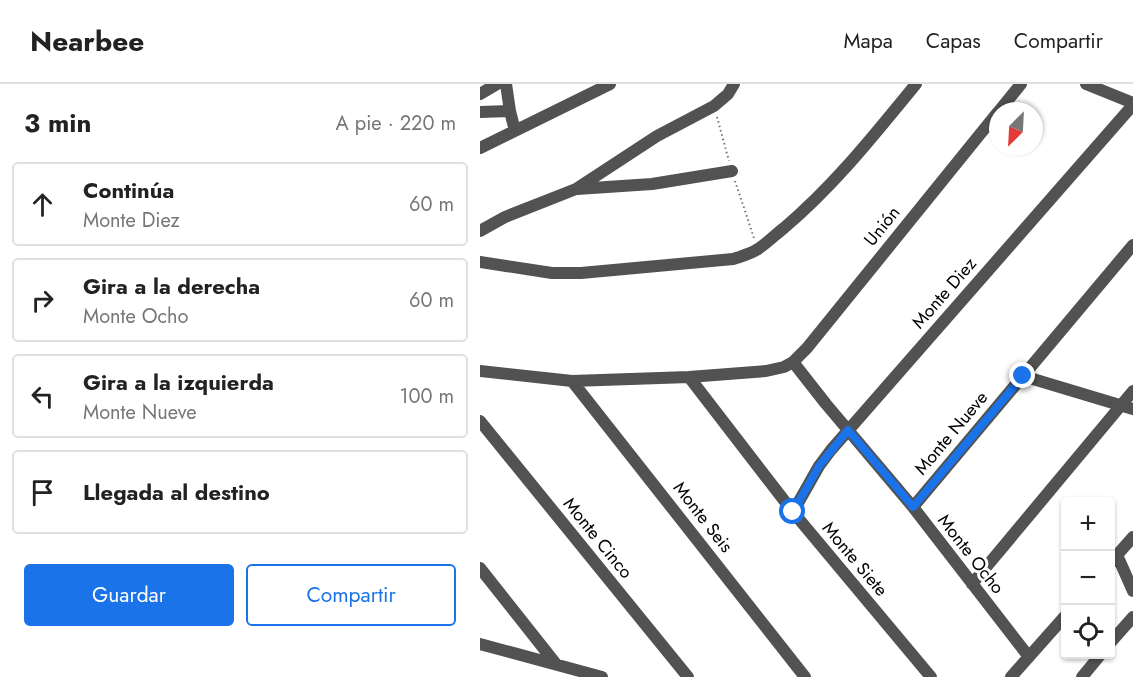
<!DOCTYPE html>
<html lang="es">
<head>
<meta charset="utf-8">
<style>
	:root { --surface:#fff; --page:#f2f2f2; --text:#222; --muted:#767676; --line:#e0e0e0; --accent:#1a73e8 }
	body { margin:0; font-family:Jost,sans-serif; background:var(--page); color:var(--text) }
	.controls { position:absolute; right:18px; bottom:18px; display:grid; overflow:hidden; border-radius:6px; box-shadow:0 2px 4px #0004 }
	.controls button { width:54px; height:54px; display:grid; place-items:center; padding:0; border:0; border-bottom:2px solid var(--line); background:var(--surface); color:var(--text); font:30px sans-serif }
	.compass { position:absolute; left:509px; top:18px; width:54px; height:54px; border-radius:50%; background:var(--surface); box-shadow:0 2px 4px #0004; rotate:204deg }
	.stop { position:absolute; width:18px; height:18px; margin:-14px; border:4px solid #1a73e8; border-radius:50%; background:#fff }
	.stop.end { background:#1a73e8; border-color:#fff; box-shadow:0 2px 6px #0008 }
	.list { margin:0; padding:0; list-style:none }
	h2 { display:flex; justify-content:space-between; align-items:center; height:78px; margin:0; padding:0 24px; font-size:26px }
	h2 small { font-size:20px; font-weight:400; color:var(--muted) }
	.list li { display:grid; grid-template-columns:39px 1fr auto; gap:18px; align-items:center; box-sizing:border-box; height:84px; margin:0 12px 12px; padding:0 12px; border:2px solid var(--line); border-radius:6px }
	.list b { display:block; font-size:22px; white-space:nowrap }
	.list p { margin:0; font-size:20px; white-space:nowrap; color:var(--muted) }
	.list em { font-size:20px; font-style:normal; color:var(--muted) }
	.actions { display:flex; gap:12px; padding:18px 24px }
	.actions a { flex:1; padding:14px 0; border:2px solid var(--accent); border-radius:6px; text-align:center; font-size:21px; color:var(--accent) }
	.actions .main { background:var(--accent); color:#fff }
	.icon { flex:none; width:33px; height:33px; fill:none; stroke:currentColor; stroke-width:2; stroke-linecap:round; stroke-linejoin:round }
	.map { position:relative; flex:none; width:653px; height:593px; overflow:hidden }
	header { display:flex; align-items:center; gap:36px; box-sizing:border-box; height:84px; padding:0 30px; background:var(--surface); border-bottom:2px solid var(--line) }
	header strong { font-size:28px }
	nav { display:flex; gap:33px; margin-inline-start:auto; font-size:21px }
	main { display:flex }
	aside { flex:1; background:var(--surface) }
	.map>svg:first-child { display:block }
	.lines { fill:none; stroke-linecap:round; stroke-linejoin:round }
	.path { stroke:#747474; stroke-width:2; stroke-dasharray:1.5 3; stroke-linecap:butt }
	.street { stroke:#525252; stroke-width:12 }
	.route { stroke:#1a73e8; stroke-width:8 }
	.labels { text-anchor:middle; stroke-width:6; stroke-linejoin:round; paint-order:stroke }
	.street-label { font-size:18px; fill:#000; stroke:#fff }
</style>
</head>
<body>
<header>
<strong>Nearbee</strong>
<nav><a>Mapa</a><a>Capas</a><a>Compartir</a></nav>
</header>
<main>
<aside>
<h2>3 min<small>A pie · 220 m</small></h2>
<ul class="list">
<li><svg class="icon" aria-label="ahead" viewBox="0 0 24 24"><path d="M12 20V5M6 11l6-6 6 6"/></svg><div><b>Continúa</b><p>Monte Diez</p></div><em>60 m</em></li>
<li><svg class="icon" aria-label="right" viewBox="0 0 24 24"><path d="M7 20v-9h11M14 6l5 5-5 5"/></svg><div><b>Gira a la derecha</b><p>Monte Ocho</p></div><em>60 m</em></li>
<li><svg class="icon" aria-label="left" viewBox="0 0 24 24"><path d="M17 20v-9H6M10 6l-5 5 5 5"/></svg><div><b>Gira a la izquierda</b><p>Monte Nueve</p></div><em>100 m</em></li>
<li><svg class="icon" aria-label="arrive" viewBox="0 0 24 24"><path d="M6 21V4h12l-3 4 3 4H6"/></svg><div><b>Llegada al destino</b></div></li>
</ul>
<div class="actions"><a class="main">Guardar</a><a>Compartir</a></div>
</aside>
<div class="map">
<svg width="653" height="593" viewBox="0 0 653 593">
	<rect width="100%" height="100%" fill="#fff"/>
	<g class="lines">
		<!-- path -->
		<path class="path" d="M 237,33 L 249,77
			M 255,97 L 274,154"/>
		<!-- street -->
		<path class="street" d="M 26,0 L 30,27 L 35,47
			M 606,0 L 653,19
			M 0,10 L 17,0
			M 519,27 L 541,0
			M 0,28 L 30,27
			M 0,64 L 130,0
			M 97,105 L 172,100 L 252,87
			M 0,147 L 25,133 L 96,105 L 177,52 L 234,22 L 248,10 L 254,0
			M 0,178 L 72,189 L 101,189 L 253,175 C 262,172 271,170 278,165 C 287,159 295,151 304,144 C 354,102 395,50 436,0
			M 313,278 L 346,320 L 433,423 L 549,573
			M 0,287 L 92,297 L 209,293 L 286,287 L 304,283 L 313,278 L 327,264 L 518,28
			M 543,292 L 653,325
			M 209,293 L 313,428 L 451,593
			M 92,297 L 325,593
			M 0,337 L 208,593
			M 433,423 L 653,161
			M 313,428 L 339,382 L 351,366 L 653,21
			M 637,471 L 653,507
			M 630,479 L 653,453
			M 0,484 L 76,580
			M 492,500 L 653,307
			M 630,559 L 653,533
			M 0,560 L 122,593
			M 531,593 L 586,531
			M 602,593 L 621,570"/>
	</g>
	<g class="lines">
		<!-- route -->
		<path class="route" d="M 313,428 L 339,382 L 368,346 L 433,423 L 543,292"/>
	</g>
	<g class="labels">
		<!-- street labels -->
		<g class="street-label">
			<text transform="translate(402 142) rotate(-51)" y="6">Unión</text>
			<text transform="translate(464 209) rotate(-49)" y="6">Monte Diez</text>
			<text transform="translate(471 349) rotate(-50)" y="6">Monte Nueve</text>
			<text transform="translate(223 433) rotate(52)" y="6">Monte Seis</text>
			<text transform="translate(118 454) rotate(51)" y="6">Monte Cinco</text>
			<text transform="translate(491 470) rotate(52)" y="6">Monte Ocho</text>
			<text transform="translate(375 475) rotate(50)" y="6">Monte Siete</text>
		</g>
	</g>
</svg>
<div class="controls">
<button>+</button>
<button>−</button>
<button><svg class="icon" aria-label="locate" viewBox="0 0 24 24"><circle cx="12" cy="12" r="6"/><path d="M12 2v4M12 18v4M2 12h4M18 12h4"/></svg></button>
</div>
<svg class="compass" viewBox="-18 -18 36 36"><path d="M0-13l5 13h-10z" fill="#e53935"/><path d="M0 13l5-13h-10z" fill="#767676"/></svg>
<div class="stop" style="left:313px;top:428px"></div>
<div class="stop end" style="left:543px;top:292px"></div>
</div>
</main>
</body>
</html>
